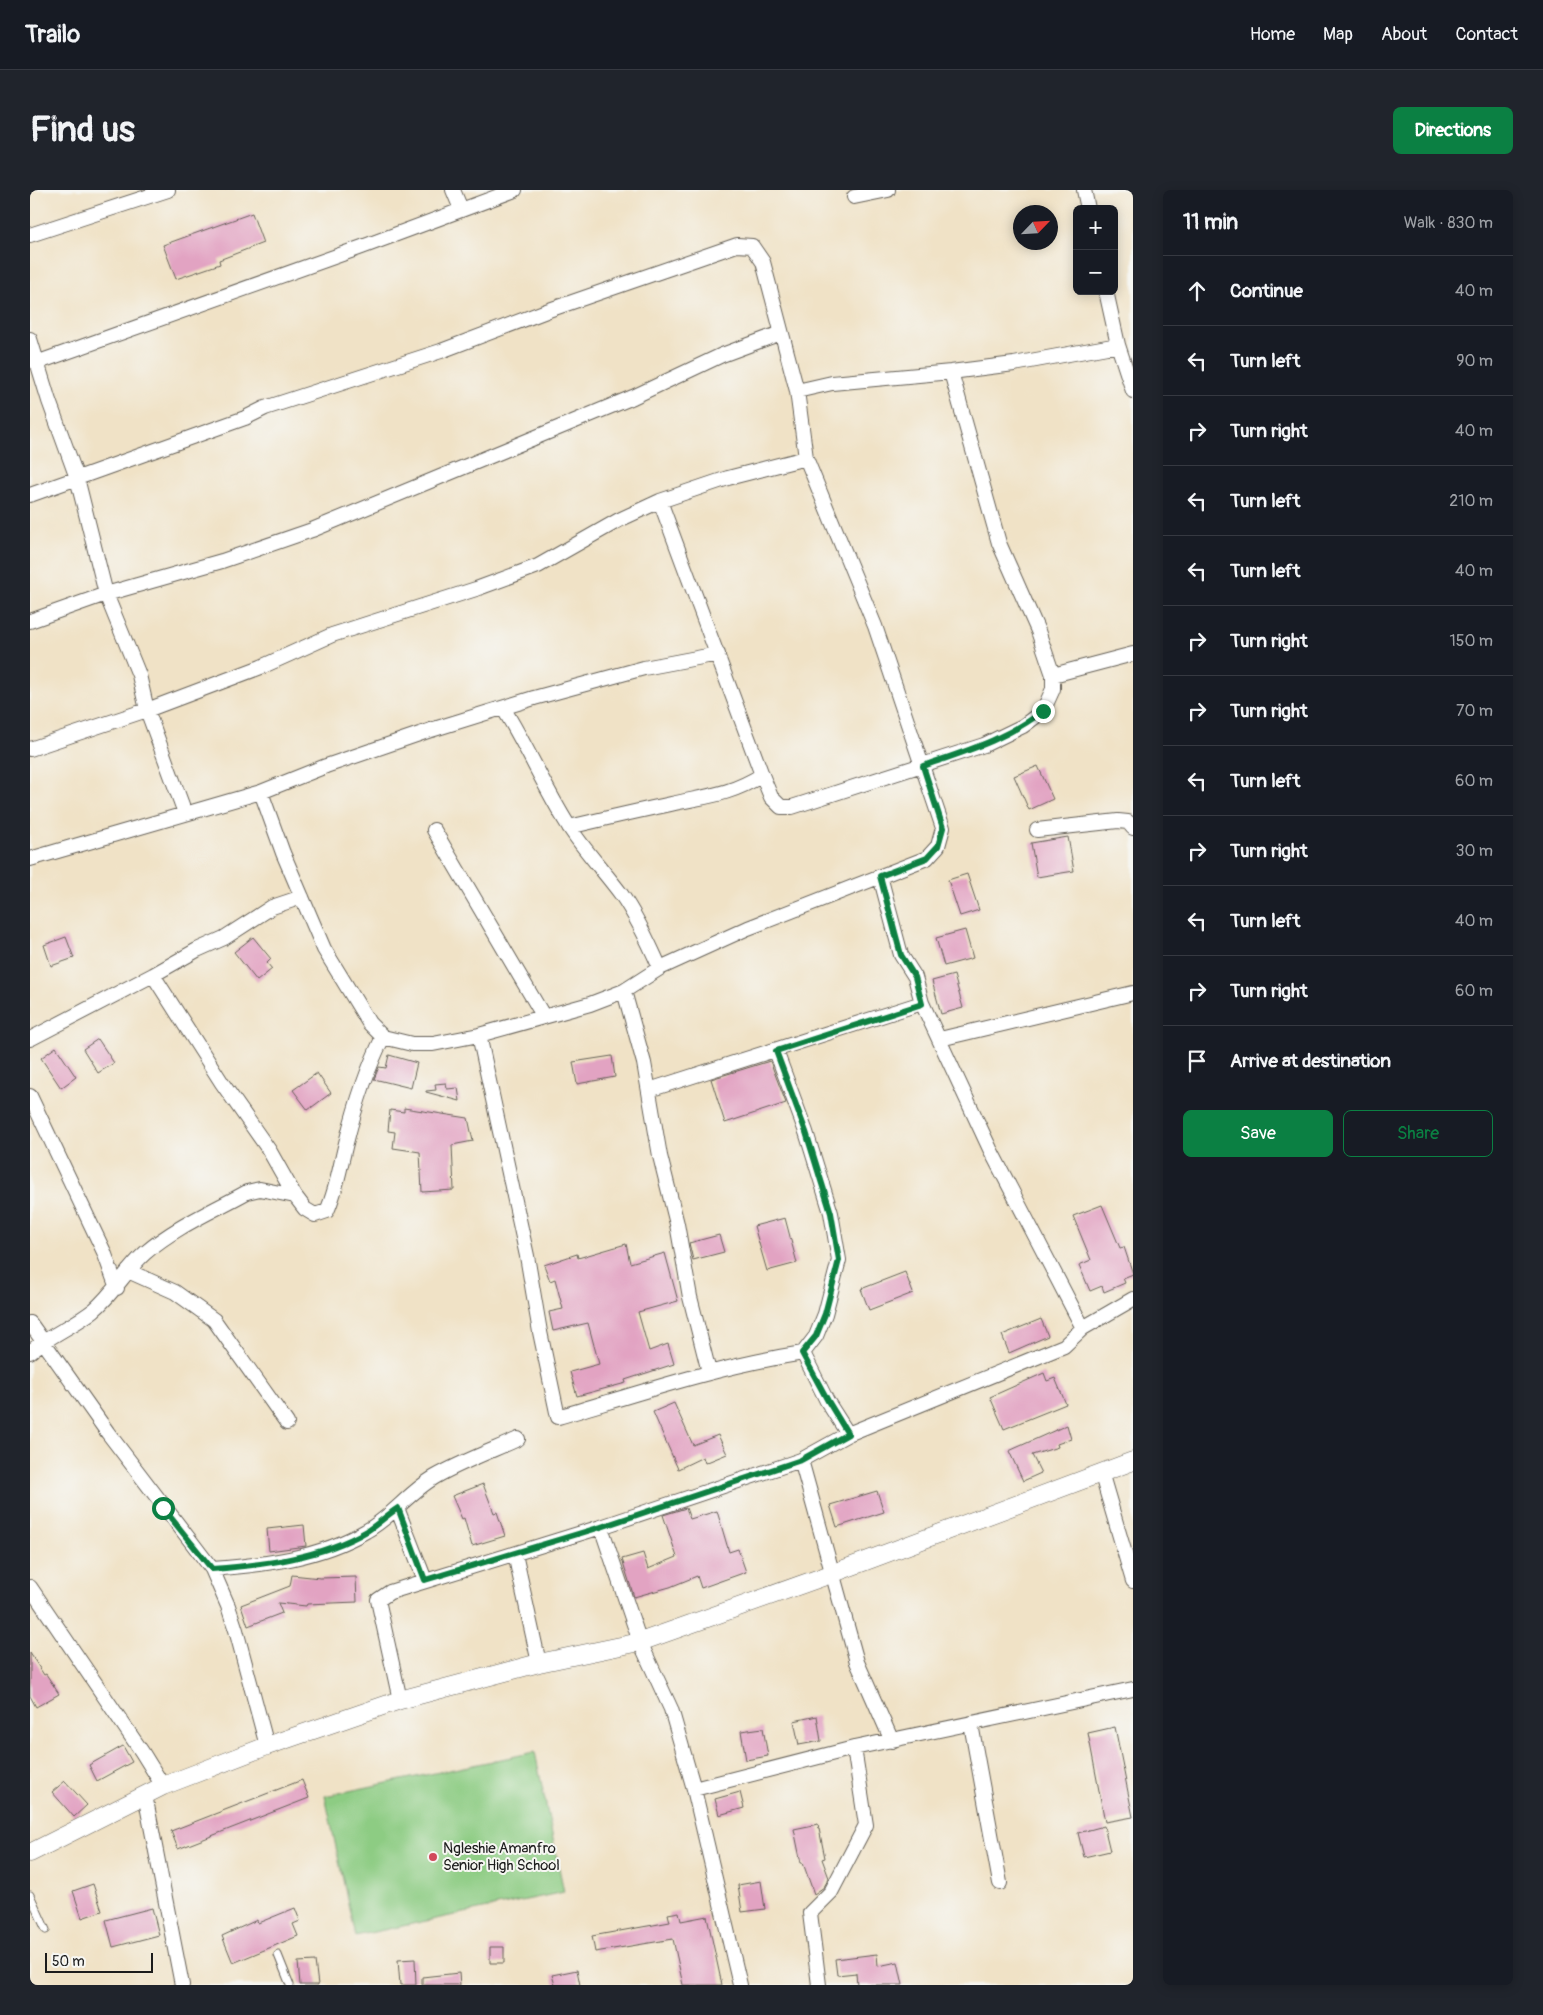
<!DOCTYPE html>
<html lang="en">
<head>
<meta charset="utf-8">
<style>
	:root { --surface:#171b24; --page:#20242c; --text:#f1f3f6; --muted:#9ea1a6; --line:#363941; --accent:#0b8043 }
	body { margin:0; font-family:Pangolin,sans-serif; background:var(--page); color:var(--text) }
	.controls { position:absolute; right:15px; top:15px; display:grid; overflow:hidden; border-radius:8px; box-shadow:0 2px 12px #0003 }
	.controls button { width:45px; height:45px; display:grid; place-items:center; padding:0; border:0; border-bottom:1px solid var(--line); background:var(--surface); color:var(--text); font:25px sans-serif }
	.compass { position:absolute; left:983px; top:15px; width:45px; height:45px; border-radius:50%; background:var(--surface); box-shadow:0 2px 12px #0003; rotate:65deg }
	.scale { position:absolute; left:15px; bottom:12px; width:108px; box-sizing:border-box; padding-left:5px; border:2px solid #1c1c1c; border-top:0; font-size:14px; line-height:18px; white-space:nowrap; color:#1c1c1c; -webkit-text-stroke:4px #f6f6f2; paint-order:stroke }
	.stop { position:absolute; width:15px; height:15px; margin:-11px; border:4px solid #0b8043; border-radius:50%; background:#fff }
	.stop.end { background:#0b8043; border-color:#fff; box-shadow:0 1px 5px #0008 }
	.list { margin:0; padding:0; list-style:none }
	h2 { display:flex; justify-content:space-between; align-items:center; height:65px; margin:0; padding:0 20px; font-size:21px }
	h2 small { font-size:16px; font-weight:400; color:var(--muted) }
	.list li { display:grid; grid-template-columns:32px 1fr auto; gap:15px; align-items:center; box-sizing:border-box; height:70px; padding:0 20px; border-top:1px solid var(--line) }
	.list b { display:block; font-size:19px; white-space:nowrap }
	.list em { font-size:16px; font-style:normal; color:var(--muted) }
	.actions { display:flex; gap:10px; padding:15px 20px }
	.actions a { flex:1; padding:11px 0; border:1px solid var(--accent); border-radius:8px; text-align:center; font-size:18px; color:var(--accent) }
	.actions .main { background:var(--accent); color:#fff }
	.icon { flex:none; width:28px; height:28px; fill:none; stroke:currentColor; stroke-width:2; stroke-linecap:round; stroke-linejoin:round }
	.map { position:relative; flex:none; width:1103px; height:1795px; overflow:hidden; border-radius:8px }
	header { display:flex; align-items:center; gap:30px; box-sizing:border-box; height:70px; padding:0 25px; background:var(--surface); border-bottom:1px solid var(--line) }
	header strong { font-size:24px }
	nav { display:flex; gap:28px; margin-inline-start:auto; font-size:18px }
	.intro { display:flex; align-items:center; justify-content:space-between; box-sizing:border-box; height:120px; padding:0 30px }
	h1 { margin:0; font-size:35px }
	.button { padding:12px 22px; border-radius:8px; background:var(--accent); color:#fff; font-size:18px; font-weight:700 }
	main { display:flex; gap:30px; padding:0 30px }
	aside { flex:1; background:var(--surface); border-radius:8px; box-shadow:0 2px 12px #0003 }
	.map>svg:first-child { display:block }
	.pitch { fill:#8dcc83; stroke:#547450 }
	.building { fill:#e2a3c2 }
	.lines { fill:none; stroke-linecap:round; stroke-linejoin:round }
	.service-casing { stroke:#666158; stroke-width:9 }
	.minor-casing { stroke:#666158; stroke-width:16 }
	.tertiary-casing { stroke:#666158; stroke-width:19 }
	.service { stroke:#fff; stroke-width:7 }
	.minor { stroke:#fff; stroke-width:14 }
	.tertiary { stroke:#fff; stroke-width:18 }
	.route { stroke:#0b8043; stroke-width:6 }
	.poi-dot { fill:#d1495b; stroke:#f6f6f2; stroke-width:2 }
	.labels { text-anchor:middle; stroke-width:4; stroke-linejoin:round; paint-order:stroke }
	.poi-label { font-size:15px; fill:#1c1c1c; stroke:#f6f6f2; text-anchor:start }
</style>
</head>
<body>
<header>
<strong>Trailo</strong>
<nav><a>Home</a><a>Map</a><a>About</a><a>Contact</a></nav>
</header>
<div class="intro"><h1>Find us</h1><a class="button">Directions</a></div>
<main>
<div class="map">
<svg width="1103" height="1795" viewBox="0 0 1103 1795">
	<rect width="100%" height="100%" fill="#f6f6f2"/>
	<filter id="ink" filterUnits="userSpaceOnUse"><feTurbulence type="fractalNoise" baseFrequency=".02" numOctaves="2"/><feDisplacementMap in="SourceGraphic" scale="10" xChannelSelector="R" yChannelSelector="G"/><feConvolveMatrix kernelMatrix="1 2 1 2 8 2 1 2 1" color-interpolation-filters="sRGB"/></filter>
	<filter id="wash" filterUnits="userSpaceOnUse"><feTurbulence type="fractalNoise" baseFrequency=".0096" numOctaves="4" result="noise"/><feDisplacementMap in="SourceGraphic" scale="20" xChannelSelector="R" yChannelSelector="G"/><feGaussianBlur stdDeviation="1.12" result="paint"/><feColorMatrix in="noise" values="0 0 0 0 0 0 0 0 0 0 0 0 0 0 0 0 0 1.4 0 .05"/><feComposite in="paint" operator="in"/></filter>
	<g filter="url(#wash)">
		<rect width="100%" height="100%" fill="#f0e2c6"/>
		<!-- pitch -->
		<path class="pitch" d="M 505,1562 L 534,1702 L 325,1746 L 295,1606 Z"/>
		<g id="blocks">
			<!-- building -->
			<path class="building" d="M 222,23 L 233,53 L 189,70 L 190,74 L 146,89 L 133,55 Z
				M 1008,576 L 1023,609 L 999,620 L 984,586 Z
				M 1038,647 L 1044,681 L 1007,687 L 1001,653 Z
				M 937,684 L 949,720 L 930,726 L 918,690 Z
				M 935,740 L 943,768 L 914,776 L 906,748 Z
				M 36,747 L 44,768 L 21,776 L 14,755 Z
				M 223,747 L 241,769 L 237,773 L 242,779 L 227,791 L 204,762 Z
				M 924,785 L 933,818 L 911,824 L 902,791 Z
				M 68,849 L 84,873 L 68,883 L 53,859 Z
				M 26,857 L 46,887 L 31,898 L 11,868 Z
				M 359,865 L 387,873 L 381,898 L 344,889 L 349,877 L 356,878 Z
				M 582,866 L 585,887 L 547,894 L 543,872 Z
				M 740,871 L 756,913 L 695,933 L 681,889 Z
				M 287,883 L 301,903 L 278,920 L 263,900 Z
				M 416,893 L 417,899 L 428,898 L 430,911 L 396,902 L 396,901 L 406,900 L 405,894 Z
				M 374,918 L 438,928 L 443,951 L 422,955 L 424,1000 L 392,1002 L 390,962 L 363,958 L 365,942 L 358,941 L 360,920 L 374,922 Z
				M 1072,1015 L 1090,1058 L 1094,1057 L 1103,1084 L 1093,1088 L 1095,1093 L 1074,1102 L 1072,1096 L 1060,1101 L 1049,1075 L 1061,1070 L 1043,1026 Z
				M 755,1028 L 767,1073 L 737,1081 L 724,1036 Z
				M 689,1045 L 694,1062 L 663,1070 L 659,1053 Z
				M 596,1054 L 600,1073 L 635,1063 L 648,1111 L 608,1122 L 619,1161 L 638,1154 L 644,1174 L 595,1190 L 596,1193 L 547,1206 L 540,1182 L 569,1174 L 558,1133 L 523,1141 L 519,1122 L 533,1119 L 525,1089 L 520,1091 L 514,1075 L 547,1064 L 548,1068 Z
				M 875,1082 L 883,1103 L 839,1120 L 831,1099 Z
				M 1011,1129 L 1018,1146 L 979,1163 L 972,1145 Z
				M 1014,1183 L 1017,1191 L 1025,1188 L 1036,1214 L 974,1239 L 960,1207 Z
				M 644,1213 L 663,1255 L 688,1245 L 697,1264 L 675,1273 L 673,1267 L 648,1279 L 623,1222 Z
				M 1037,1235 L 1041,1249 L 1027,1254 L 1028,1257 L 1002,1265 L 1011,1283 L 993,1291 L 979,1261 Z
				M 453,1294 L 464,1323 L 467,1322 L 475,1346 L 442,1356 L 434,1328 L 432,1329 L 422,1306 Z
				M 847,1301 L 854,1322 L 807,1337 L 800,1315 Z
				M 656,1318 L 660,1329 L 687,1321 L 699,1362 L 708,1359 L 716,1382 L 671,1398 L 667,1386 L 640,1397 L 604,1407 L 592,1369 L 613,1363 L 618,1379 L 647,1367 L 633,1325 Z
				M 274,1335 L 276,1356 L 239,1361 L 237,1339 Z
				M 262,1385 L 290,1388 L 326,1387 L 327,1412 L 277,1414 L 276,1416 L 248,1413 L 252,1423 L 218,1436 L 211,1415 L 260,1396 Z
				M 0,1463 L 14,1485 L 16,1484 L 29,1504 L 6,1517 L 0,1506 Z
				M 787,1526 L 791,1551 L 769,1555 L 764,1531 Z
				M 1085,1537 L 1103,1627 L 1075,1632 L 1058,1543 Z
				M 733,1538 L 738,1566 L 716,1570 L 711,1541 Z
				M 93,1556 L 102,1572 L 67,1591 L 59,1575 Z
				M 272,1590 L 279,1608 L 148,1659 L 141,1641 Z
				M 35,1591 L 57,1615 L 44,1627 L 22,1602 Z
				M 710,1602 L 714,1618 L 689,1625 L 685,1609 Z
				M 788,1634 L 795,1668 L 792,1669 L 799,1688 L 794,1697 L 784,1704 L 773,1673 L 771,1673 L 764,1639 Z
				M 1074,1636 L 1080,1661 L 1054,1667 L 1048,1643 Z
				M 731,1691 L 735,1719 L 712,1722 L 708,1695 Z
				M 63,1694 L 72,1721 L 52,1728 L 43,1701 Z
				M 122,1718 L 129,1745 L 83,1757 L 76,1730 Z
				M 265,1718 L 270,1731 L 263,1734 L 268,1746 L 203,1773 L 192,1746 L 227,1730 L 228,1733 Z
				M 649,1722 L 651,1731 L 677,1726 L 692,1795 L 653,1795 L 643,1749 L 565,1762 L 562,1746 L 640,1732 L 638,1724 Z
				M 460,1757 L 474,1757 L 474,1773 L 460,1773 Z
				M 847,1764 L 848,1776 L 868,1772 L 873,1795 L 827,1795 L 826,1783 L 807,1785 L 805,1769 Z
				M 385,1769 L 386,1795 L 370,1795 L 368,1770 Z
				M 285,1771 L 288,1795 L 270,1795 L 268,1772 Z
				M 547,1780 L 550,1795 L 525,1795 L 522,1785 Z
				M 429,1783 L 430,1795 L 392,1795 L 392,1787 Z"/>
		</g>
	</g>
	<g filter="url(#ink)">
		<use href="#blocks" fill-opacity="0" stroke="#666158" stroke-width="1"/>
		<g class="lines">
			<!-- service casing -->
			<g class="service-casing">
				<path id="service" d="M 0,1705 L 16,1740
					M 248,1765 L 260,1795"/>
			</g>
			<!-- minor casing -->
			<g class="minor-casing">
				<path id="minor" d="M 423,0 L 431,19
					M 1054,0 L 1058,19
					M 824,7 L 858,0
					M 0,45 L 138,0
					M 1076,101 L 1088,155 L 1103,201
					M 0,149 L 19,211 L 47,288 L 76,404 L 109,485 L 117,520 L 155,623
					M 6,173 L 332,57 L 485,0
					M 921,182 L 984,174 L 1088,155
					M 0,305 L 215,228 L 235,218 L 411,161 L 519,120 L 707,55 L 722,56 L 733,72 L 767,201 L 776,268 L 845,436 L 913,638 L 908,656 L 897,668 L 718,738 L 630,778 L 594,801 L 560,814 L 449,845 L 403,854 L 382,854 L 353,847 L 339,833 L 294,759 L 253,663 L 231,602
					M 630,311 L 732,585 L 741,607 L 751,617 L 762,617 L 954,555 L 993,536 L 1013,521 L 1023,499 L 1023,485 L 1008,441 L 969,353 L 921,182 L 802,193 L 767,201
					M 0,431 L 76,404 L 192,371 L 282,340 L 603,207 L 692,165 L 751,143
					M 1023,485 L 1103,464
					M 473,518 C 497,556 514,597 538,635 C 553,659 574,681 591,704 C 607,727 619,753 630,778
					M 0,559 L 117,520 L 231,477 L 302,445 L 446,399 L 508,376 L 589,330 L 630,311 L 698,288 L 776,268
					M 539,637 C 573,629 607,621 641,614 C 677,606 700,605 732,585
					M 404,640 L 514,827
					M 1007,640 L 1088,631 L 1098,632 L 1103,638
					M 0,669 L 231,602 L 296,576 L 401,540 L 504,508 L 614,478 L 688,464
					M 850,686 L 871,765 L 885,787 L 892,813 L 960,959 L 1053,1138
					M 123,785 L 192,893 L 239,960 L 265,1006 L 275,1019 L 285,1025 L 297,1021 C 307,999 310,976 316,953 C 325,917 336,881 353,847
					M 594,801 L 614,873 L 630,966 L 647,1034 L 660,1107 L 679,1182
					M 449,845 L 497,1066 L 510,1142 L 528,1227 C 609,1203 689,1176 773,1163 L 797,1211 L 818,1244
					M 0,849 L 123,785 L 167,760 L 194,748 L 242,717 L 272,707
					M 910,849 L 1103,803
					M 746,861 L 776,942 L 801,1023 L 809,1070 L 795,1124 L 786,1146 L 773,1163
					M 619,900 L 892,813
					M 0,906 L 74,1062 L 87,1098
					M 98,1081 L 145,1102 L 184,1130 L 257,1233
					M 0,1133 L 78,1243 L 182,1379 L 198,1416 L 206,1440 L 237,1556
					M 0,1162 C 20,1145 44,1136 64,1120 C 84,1103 96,1080 115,1063 C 145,1037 183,1021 217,1002 L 230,999 L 265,1006
					M 771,1270 L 827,1472 L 862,1551
					M 1071,1282 L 1103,1391
					M 367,1318 L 395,1390
					M 571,1337 L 610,1452 L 641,1519 L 664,1599 L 710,1795
					M 485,1364 L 509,1473
					M 182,1379 C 234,1375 290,1368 336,1341 C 362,1327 379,1302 405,1287 C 431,1272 461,1261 488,1249
					M 0,1397 L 112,1562 L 133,1596
					M 370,1510 L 348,1410 L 360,1402 L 571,1337 L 771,1270 L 818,1244 L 1034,1156 L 1053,1138 L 1103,1109
					M 941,1534 L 970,1693
					M 664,1599 L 824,1558 L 1103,1499
					M 115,1605 L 152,1795
					M 789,1795 L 780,1723 L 801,1702 L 836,1635 L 824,1558"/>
			</g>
			<!-- tertiary casing -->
			<g class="tertiary-casing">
				<path id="tertiary" d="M 0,1663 L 133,1596 L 237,1556 L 370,1510 L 509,1473 L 610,1452 L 801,1384 L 1103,1271"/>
			</g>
			<!-- service -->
			<use href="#service" class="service"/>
			<!-- minor -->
			<use href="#minor" class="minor"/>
			<!-- tertiary -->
			<use href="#tertiary" class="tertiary"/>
		</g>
	</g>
	<g class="lines" filter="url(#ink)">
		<!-- route -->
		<path class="route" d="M 133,1318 L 182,1379 C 233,1375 291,1368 337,1341 C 348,1334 357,1325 368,1318 L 395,1390 L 571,1337 L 771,1270 L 818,1244 L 798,1211 L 772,1163 L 786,1146 L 795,1124 L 809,1070 L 801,1023 L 776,942 L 746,861 L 892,814 L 885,787 L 871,765 L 850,686 L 897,668 L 908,656 L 913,638 L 893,576 C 936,561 977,549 1013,521"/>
	</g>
	<!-- markers -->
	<circle class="poi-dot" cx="403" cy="1667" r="5"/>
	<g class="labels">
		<!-- poi labels -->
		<g class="poi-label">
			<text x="413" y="1663">Ngleshie Amanfro<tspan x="413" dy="17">Senior High School</tspan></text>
		</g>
	</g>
</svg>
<div class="controls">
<button>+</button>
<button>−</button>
</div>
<svg class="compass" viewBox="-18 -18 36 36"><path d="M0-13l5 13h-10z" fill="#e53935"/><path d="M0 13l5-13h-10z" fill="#9ea1a6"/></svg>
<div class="scale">50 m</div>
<div class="stop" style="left:133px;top:1318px"></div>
<div class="stop end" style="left:1013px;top:521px"></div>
</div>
<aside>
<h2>11 min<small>Walk · 830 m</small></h2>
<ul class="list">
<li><svg class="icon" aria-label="ahead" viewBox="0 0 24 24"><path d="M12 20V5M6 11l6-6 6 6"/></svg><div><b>Continue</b></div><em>40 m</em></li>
<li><svg class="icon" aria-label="left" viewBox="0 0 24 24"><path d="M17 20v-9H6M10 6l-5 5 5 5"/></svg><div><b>Turn left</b></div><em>90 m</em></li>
<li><svg class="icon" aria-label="right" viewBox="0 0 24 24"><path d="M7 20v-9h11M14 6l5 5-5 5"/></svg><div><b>Turn right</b></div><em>40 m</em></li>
<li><svg class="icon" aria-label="left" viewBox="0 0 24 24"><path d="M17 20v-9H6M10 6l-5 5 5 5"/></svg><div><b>Turn left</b></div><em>210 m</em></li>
<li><svg class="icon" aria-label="left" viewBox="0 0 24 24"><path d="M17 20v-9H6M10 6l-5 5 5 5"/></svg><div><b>Turn left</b></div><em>40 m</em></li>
<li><svg class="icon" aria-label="right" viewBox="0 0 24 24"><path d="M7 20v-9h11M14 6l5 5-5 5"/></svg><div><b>Turn right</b></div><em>150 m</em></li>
<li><svg class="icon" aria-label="right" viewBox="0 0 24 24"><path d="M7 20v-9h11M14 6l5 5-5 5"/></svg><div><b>Turn right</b></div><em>70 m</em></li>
<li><svg class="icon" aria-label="left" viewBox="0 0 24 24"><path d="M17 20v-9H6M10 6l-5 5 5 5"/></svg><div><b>Turn left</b></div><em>60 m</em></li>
<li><svg class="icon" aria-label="right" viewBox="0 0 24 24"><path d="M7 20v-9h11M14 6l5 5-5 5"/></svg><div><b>Turn right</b></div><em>30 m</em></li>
<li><svg class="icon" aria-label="left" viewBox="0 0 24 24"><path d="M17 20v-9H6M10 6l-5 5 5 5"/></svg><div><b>Turn left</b></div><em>40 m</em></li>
<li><svg class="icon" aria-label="right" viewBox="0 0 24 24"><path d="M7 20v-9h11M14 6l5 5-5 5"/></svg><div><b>Turn right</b></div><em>60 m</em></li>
<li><svg class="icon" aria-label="arrive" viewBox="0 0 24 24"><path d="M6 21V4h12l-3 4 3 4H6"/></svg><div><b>Arrive at destination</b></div></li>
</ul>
<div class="actions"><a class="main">Save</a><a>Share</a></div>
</aside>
</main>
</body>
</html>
